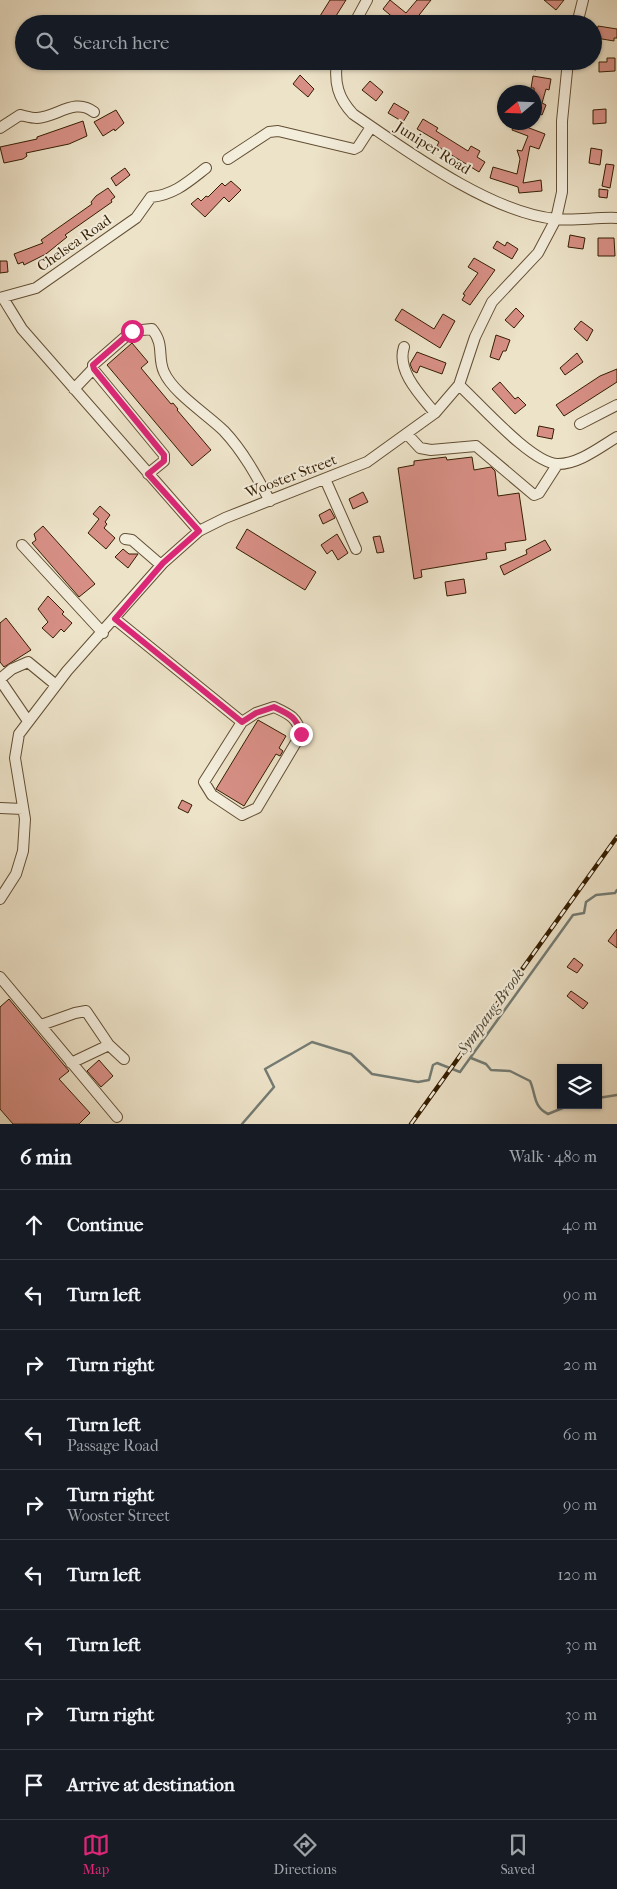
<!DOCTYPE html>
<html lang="en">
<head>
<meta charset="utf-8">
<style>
	:root { --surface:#171b24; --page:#20242c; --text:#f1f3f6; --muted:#9ea1a6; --line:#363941; --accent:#db2777 }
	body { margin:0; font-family:"IM FELL French Canon",serif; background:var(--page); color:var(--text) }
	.controls { position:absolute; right:15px; bottom:15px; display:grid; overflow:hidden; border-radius:0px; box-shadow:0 1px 4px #0004 }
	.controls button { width:45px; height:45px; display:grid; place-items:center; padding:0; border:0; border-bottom:1px solid var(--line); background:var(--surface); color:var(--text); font:25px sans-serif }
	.compass { position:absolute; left:497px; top:85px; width:45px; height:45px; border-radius:50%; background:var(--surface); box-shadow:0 1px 4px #0004; rotate:251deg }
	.stop { position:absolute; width:15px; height:15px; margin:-11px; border:4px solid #db2777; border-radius:50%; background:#fff }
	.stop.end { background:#db2777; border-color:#fff; box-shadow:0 1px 5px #0008 }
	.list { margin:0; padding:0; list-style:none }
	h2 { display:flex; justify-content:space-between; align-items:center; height:65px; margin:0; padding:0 20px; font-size:21px }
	h2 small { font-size:16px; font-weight:400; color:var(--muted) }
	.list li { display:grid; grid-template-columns:32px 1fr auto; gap:15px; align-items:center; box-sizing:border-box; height:70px; padding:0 20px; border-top:1px solid var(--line) }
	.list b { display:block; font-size:19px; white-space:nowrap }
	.list p { margin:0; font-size:16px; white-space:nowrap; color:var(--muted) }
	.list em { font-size:16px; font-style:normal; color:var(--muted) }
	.icon { flex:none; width:28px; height:28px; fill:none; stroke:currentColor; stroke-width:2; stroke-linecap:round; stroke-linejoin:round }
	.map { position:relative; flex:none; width:617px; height:1124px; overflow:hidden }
	.search { position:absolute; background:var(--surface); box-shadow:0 1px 4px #0004; left:15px; right:15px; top:15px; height:55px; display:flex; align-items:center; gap:12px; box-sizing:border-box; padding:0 18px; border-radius:28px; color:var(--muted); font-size:19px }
	.sheet { height:695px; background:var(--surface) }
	nav { display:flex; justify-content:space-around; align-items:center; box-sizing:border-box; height:70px; border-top:1px solid var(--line); background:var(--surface); font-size:14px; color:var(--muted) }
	nav a { display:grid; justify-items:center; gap:2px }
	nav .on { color:var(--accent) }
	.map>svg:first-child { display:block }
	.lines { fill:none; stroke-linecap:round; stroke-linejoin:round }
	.stream { stroke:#747c74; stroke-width:2.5 }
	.building { fill:#d78f85; stroke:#351e01 }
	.minor-casing { stroke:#634f33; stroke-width:12 }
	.minor { stroke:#f3eddc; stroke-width:10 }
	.rail-casing { stroke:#351e01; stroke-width:4.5 }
	.rail { stroke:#f3eddc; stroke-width:2.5; stroke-dasharray:8; stroke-linecap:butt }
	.route { stroke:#db2777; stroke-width:6 }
	.labels { text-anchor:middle; stroke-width:4; stroke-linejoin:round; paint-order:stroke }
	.street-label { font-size:15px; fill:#351e01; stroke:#f3eddc }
	.water-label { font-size:16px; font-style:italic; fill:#544d3a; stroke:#f3eddc }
</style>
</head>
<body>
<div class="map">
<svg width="617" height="1124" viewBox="0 0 617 1124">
	<rect width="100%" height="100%" fill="#ede3c9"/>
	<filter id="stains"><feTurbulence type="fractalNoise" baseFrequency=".004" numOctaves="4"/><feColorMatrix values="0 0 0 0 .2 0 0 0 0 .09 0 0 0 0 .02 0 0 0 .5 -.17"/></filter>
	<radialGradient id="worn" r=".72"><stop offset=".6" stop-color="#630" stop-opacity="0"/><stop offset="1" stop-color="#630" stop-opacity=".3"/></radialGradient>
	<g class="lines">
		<!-- stream -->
		<path class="stream" d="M 471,1058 L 486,1064 L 491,1070 L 510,1071 L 530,1081 C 536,1094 533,1107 548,1114 L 570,1105
			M 598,1098 L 617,1095
			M 242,1124 L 274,1087 L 265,1069 L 312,1042 L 351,1054 L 372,1074 L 418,1082 L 429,1080 L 433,1065 L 437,1063 L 460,1072 L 573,915 L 584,913 L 586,902 L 596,895 L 615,893 L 617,890"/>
	</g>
	<!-- building -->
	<path class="building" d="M 330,0 L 346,0 L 331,24 L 315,24 Z
		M 390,0 L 406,13 L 417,0 L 431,0 L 412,24 L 401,24 L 383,9 Z
		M 544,0 L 564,0 L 556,10 Z
		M 598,26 L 617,29 L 617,38 L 614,38 L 614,41 L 596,38 Z
		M 607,58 L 615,58 L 615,71 L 599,72 L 599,62 L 607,62 Z
		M 346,61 L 367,61 L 365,69 Z
		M 527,61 L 537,61 L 536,70 L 526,68 Z
		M 300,75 L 314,89 L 308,97 L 293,84 Z
		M 533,76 L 551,79 L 549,90 L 546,89 L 542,103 L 546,105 L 542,115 L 538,113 L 535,120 L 534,88 L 531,88 Z
		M 370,81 L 383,92 L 376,101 L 362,90 Z
		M 394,103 L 409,112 L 403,122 L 388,113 Z
		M 606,109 L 606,123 L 593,124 L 593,110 Z
		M 116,110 L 124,123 L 115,131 L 114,129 L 103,136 L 94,122 Z
		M 423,119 L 438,128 L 436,131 L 468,151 L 471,146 L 480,151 L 477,157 L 485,162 L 479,172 L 437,146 L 439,142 L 417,129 Z
		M 83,121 L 87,136 L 69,144 L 26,153 L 27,156 L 23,159 L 4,163 L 0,147 L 37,139 L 37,137 Z
		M 514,122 L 526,122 L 524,126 L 545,134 L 539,149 L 530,146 L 523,183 L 541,180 L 542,191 L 519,193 L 518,187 L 490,178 L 493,167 L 517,174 L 520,159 L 517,150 L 522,151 L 528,136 L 512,130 Z
		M 591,148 L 602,150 L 600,165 L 589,163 Z
		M 606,164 L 614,165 L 610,188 L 602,186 Z
		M 125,168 L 130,175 L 116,186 L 111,178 Z
		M 231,181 L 241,190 L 229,202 L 224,197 L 205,217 L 191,204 L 198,198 L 201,201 L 206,196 L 208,197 L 222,183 L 225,186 Z
		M 108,188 L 115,197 L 111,200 L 112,202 L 65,235 L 67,237 L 46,254 L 24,265 L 23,262 L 18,264 L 14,254 L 43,243 L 41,240 L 92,204 L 91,202 L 96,196 Z
		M 599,189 L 608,190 L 607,198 L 599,197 Z
		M 570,235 L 585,238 L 583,249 L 568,247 Z
		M 598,238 L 614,238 L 615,256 L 598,256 Z
		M 497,241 L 505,246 L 507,242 L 518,249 L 512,259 L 493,248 Z
		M 474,258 L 495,270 L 470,305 L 462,300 L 465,295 L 463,294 L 478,273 L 468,267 Z
		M 0,261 L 7,261 L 8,272 L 0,273 Z
		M 516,308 L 524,316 L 514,328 L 505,320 Z
		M 402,309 L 434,329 L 443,314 L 455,321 L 440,348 L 395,320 Z
		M 581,321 L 593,330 L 587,341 L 574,329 Z
		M 496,335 L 510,340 L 506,351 L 503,351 L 499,360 L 490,357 Z
		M 132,343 L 148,362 L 141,368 L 171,404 L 173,403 L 178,409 L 177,410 L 211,450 L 192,466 L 107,365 Z
		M 417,352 L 446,363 L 442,374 L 420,366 L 417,373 L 413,371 L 410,364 Z
		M 577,353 L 583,362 L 565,375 L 560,368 Z
		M 617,369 L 617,382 L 564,416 L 556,405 L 600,376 Z
		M 500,382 L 515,399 L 518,397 L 526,405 L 515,414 L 492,389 Z
		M 539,426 L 554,429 L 552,439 L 537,436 Z
		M 446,457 L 447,460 L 472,457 L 474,470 L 491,467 L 495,471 L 498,496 L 519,493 L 526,540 L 505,543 L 506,550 L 486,553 L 487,559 L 421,570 L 422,577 L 414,579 L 398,468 L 414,465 L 414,461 Z
		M 363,492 L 368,502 L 353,509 L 349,499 Z
		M 100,506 L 110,515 L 105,522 L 107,524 L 104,528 L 115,538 L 106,549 L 88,533 L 99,519 L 93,514 Z
		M 330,509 L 335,518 L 323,524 L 319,515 Z
		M 43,526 L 95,584 L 79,597 L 32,543 L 36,540 L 34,534 Z
		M 247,529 L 316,572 L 305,590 L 236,548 Z
		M 337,534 L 348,553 L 338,560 L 332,550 L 327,554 L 321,545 Z
		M 380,536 L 384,552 L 377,553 L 373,537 Z
		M 545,540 L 551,550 L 504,575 L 500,566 L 527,554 L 526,550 Z
		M 123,549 L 129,554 L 138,554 L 128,568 L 115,557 Z
		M 464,579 L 466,593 L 447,596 L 445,582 Z
		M 48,596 L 64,612 L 62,614 L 72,623 L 64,632 L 61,629 L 53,638 L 42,628 L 48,622 L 38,609 Z
		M 6,618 L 31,650 L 4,667 L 0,662 L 0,623 Z
		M 258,720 L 286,736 L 279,748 L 283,751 L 280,756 L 276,754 L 244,806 L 216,789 Z
		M 182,800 L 192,805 L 188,813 L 178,808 Z
		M 617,929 L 617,948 L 608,941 Z
		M 574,958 L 583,965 L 577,973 L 567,967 Z
		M 571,991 L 588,1003 L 583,1009 L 567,996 Z
		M 9,999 L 69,1071 L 59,1079 L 90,1113 L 79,1124 L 13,1124 L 0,1109 L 0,1007 Z
		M 99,1060 L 113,1076 L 101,1087 L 87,1071 Z"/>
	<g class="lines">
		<!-- minor casing -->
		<g class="minor-casing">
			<path id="minor" d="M 354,24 L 367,0
				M 577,24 L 583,0
				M 337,61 C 334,83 338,98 353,114 C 407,151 491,213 556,219 C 576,221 597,217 617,218
				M 0,128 L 20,115 C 25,116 31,118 37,118 C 57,117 75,97 94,112
				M 228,159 L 269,132 L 278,131 L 354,149 L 358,147 L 371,127
				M 0,298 L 36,288 L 136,218 L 151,197 C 174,195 188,182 206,168
				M 3,298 L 22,329 L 199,531
				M 404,347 C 396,371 421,396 435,413
				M 459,385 C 479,403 532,464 558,464 C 579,464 600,447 617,437
				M 74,389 L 93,369
				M 580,424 L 617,405
				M 407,434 L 420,448 L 431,450 L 476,446 L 534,495 L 539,493 L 557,465
				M 148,474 L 164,461 L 164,455 L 93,369 L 93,365 L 132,331 L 152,329 C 165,345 157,357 164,372 C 173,393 208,415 224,431 C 243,451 257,477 270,501
				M 325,479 L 356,549
				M 125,539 L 132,540 L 161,565
				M 22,545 L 103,633
				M 115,619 L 242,722 L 256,713 L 274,707 C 289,714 297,717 301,734 L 257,808 L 242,815 L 212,795 L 204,782 L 242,722
				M 0,679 L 12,669 L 28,662 L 56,685
				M 0,680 L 28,721
				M 0,808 L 23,809
				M 0,899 L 16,874 L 23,851 L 25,819 L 15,758 L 19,734 L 67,671 L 163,563 L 199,531 L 225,518 L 367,462 L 435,413 L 459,385 L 475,337 L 492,302 L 538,253 L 556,219 L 562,192 L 562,121 L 568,61
				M 0,977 L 117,1117
				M 41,1025 L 75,1013 L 86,1011 L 109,1045 L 71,1063
				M 109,1045 L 124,1059"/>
		</g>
		<!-- minor -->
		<use href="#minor" class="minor"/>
		<!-- rail casing -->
		<g class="rail-casing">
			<path id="rail" d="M 411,1124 L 617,837"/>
		</g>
		<!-- rail -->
		<use href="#rail" class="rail"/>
	</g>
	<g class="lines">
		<!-- route -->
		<path class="route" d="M 132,331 L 93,365 L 94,369 L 164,455 L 164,461 L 148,474 L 199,531 L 163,563 L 115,619 L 242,722 L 256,713 L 274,707 C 289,714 297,717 301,734"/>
	</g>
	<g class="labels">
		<!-- street labels -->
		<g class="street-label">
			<text transform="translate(433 148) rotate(32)" y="5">Juniper Road</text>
			<text transform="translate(74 243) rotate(-35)" y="5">Chelsea Road</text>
			<text transform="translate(291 476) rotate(-21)" y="5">Wooster Street</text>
		</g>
		<!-- water labels -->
		<g class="water-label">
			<text transform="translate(490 1011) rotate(-54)" y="6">Sympaug Brook</text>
		</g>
	</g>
	<rect width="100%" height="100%" filter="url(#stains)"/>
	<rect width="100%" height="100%" fill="url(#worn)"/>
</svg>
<div class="controls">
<button><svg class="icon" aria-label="layers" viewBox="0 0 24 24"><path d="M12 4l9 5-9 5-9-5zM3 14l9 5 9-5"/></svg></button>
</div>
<svg class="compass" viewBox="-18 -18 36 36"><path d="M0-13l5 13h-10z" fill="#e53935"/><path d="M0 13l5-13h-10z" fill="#9ea1a6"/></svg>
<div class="stop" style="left:132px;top:331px"></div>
<div class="stop end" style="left:301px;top:734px"></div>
<div class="search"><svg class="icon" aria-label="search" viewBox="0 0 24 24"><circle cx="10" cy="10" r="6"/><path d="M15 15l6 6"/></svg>Search here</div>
</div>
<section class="sheet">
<h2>6 min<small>Walk · 480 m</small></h2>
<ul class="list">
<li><svg class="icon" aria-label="ahead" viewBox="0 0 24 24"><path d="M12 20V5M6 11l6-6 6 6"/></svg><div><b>Continue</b></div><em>40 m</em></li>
<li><svg class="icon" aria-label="left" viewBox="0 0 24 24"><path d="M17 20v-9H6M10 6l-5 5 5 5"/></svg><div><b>Turn left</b></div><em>90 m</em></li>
<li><svg class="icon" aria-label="right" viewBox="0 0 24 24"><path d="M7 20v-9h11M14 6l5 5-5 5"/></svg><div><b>Turn right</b></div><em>20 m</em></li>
<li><svg class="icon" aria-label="left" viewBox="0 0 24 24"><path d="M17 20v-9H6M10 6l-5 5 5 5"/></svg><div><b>Turn left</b><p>Passage Road</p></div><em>60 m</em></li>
<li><svg class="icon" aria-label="right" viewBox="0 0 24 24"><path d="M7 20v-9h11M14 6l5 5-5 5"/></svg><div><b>Turn right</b><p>Wooster Street</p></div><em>90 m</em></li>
<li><svg class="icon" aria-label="left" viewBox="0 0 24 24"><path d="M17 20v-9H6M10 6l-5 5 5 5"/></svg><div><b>Turn left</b></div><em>120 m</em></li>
<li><svg class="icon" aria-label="left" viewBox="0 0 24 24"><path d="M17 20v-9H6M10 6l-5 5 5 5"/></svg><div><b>Turn left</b></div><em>30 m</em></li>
<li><svg class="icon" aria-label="right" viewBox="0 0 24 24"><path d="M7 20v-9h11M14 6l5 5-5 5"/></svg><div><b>Turn right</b></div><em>30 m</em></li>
<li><svg class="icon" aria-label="arrive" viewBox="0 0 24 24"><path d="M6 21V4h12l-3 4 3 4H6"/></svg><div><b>Arrive at destination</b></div></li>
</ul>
</section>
<nav>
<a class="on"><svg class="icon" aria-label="map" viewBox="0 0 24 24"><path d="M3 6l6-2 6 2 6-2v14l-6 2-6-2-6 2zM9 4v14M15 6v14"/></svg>Map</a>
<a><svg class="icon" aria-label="directions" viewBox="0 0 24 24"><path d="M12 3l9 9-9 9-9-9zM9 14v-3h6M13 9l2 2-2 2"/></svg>Directions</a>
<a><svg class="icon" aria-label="saved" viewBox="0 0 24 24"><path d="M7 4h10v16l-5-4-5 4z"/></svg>Saved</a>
</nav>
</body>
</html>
